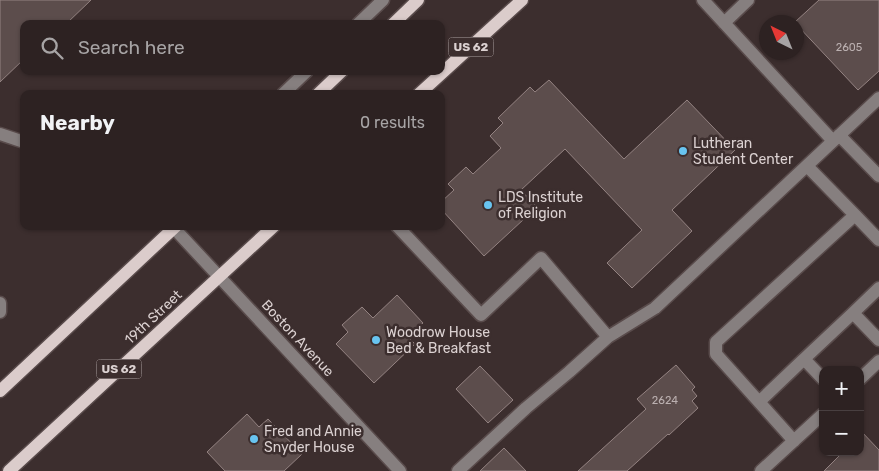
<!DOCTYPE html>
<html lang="en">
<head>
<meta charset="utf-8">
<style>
	:root { --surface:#2d2222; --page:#352a2a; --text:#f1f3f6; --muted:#a7a4a5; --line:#483f40 }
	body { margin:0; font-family:Rubik,sans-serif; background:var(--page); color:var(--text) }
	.controls { position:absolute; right:15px; bottom:15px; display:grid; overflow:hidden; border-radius:10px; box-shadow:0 1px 4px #0004 }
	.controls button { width:45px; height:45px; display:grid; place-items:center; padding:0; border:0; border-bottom:1px solid var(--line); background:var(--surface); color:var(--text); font:25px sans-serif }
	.compass { position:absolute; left:759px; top:15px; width:45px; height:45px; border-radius:50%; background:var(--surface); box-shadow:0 1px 4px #0004; rotate:317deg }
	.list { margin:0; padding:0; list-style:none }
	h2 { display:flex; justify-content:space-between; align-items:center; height:65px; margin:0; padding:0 20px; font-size:21px }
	h2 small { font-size:16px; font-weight:400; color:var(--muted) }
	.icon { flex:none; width:28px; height:28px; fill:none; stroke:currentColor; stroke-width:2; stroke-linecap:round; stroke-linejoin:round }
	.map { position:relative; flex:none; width:879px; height:471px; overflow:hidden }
	.search { position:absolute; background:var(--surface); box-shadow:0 1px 4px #0004; left:20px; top:20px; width:425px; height:55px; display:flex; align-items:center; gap:12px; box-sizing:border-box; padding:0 18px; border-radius:10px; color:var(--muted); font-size:19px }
	.panel { position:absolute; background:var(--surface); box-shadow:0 1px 4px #0004; left:20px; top:90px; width:425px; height:140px; border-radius:10px }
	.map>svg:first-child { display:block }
	.building { fill:#5c4d4c; stroke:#948382 }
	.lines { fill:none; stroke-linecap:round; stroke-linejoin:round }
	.minor-casing { stroke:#594b4b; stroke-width:15 }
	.major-casing { stroke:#594b4b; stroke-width:15 }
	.minor { stroke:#867f7f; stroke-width:12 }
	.major { stroke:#dbcccb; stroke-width:12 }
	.poi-dot { fill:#68c4f0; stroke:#3c2e2e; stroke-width:2 }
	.labels { text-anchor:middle; stroke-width:5; stroke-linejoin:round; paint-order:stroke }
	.number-label { font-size:11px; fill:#bbb0b0 }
	.shield { fill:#3c2e2e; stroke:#aba0a0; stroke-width:1 }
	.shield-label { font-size:12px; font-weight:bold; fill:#dbd1d1 }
	.poi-label { font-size:14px; fill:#dbd1d1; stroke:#3c2e2e; text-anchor:start }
	.street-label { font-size:14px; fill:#dbd1d1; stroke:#3c2e2e }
</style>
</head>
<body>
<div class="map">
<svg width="879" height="471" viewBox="0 0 879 471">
	<rect width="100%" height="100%" fill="#3c2e2e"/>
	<!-- building -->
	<path class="building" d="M 0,0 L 91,0 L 66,24 L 24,24 L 24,59 L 0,82 Z
		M 819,0 L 879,0 L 879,71 L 858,90 L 796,24 L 796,22 L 795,22 Z
		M 549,80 L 624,159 L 687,100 L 735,150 L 672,210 L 692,231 L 632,288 L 607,263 L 642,230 L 565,149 L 521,190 L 537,207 L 484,256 L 441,209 L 441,202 L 454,190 L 448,184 L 466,167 L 473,174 L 501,148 L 490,136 L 503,123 L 498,118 L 530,87 L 535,92 Z
		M 397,295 L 423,323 L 408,337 L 415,344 L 374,383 L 336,344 L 348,332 L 342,325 L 362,307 L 373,318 Z
		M 676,365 L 695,387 L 692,390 L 697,396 L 692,401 L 698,408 L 669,435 L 668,434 L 627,471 L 578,471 L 646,409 L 637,399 Z
		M 480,366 L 513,400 L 488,423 L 456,389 Z
		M 247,414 L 259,427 L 268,419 L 302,454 L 284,471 L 225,471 L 207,452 Z
		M 860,430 L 879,450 L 879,471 L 824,471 L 843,452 L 860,452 Z
		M 504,448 L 526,471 L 480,471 Z"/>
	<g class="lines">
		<!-- minor casing -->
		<g class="minor-casing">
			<path id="minor" d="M 703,0 L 833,141
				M 724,23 L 748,0
				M 358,24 L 383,0
				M 283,94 L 307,71
				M 0,134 L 24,142
				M 839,135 L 879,176
				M 855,215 L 879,240
				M 172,226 L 400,471
				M 397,226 L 481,315 L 541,258 L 608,337
				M 0,303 L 0,312
				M 853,313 L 879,288
				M 823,379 L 804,359 L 853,313 L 879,340
				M 860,379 L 879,361
				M 759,402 L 804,359
				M 794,441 L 716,354 L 716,342 L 855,215 L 807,166
				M 458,471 L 526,408 L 569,372 L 608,337 L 655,308 L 879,98
				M 761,471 L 823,414"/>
		</g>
		<!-- major casing -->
		<g class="major-casing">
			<path id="major" d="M 393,24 L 418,0
				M 318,94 L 342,71
				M 419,94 L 522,0
				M 0,391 L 176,226
				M 9,471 L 274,226"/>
		</g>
		<!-- minor -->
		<use href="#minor" class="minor"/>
		<!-- major -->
		<use href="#major" class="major"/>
	</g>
	<!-- markers -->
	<g class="poi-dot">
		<circle cx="683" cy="151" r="5"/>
		<circle cx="488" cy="205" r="5"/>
		<circle cx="376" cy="340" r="5"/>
		<circle cx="254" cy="439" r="5"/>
	</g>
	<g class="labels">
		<!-- number labels -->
		<g class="number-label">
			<text x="849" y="51">2605</text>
			<text x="665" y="404">2624</text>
		</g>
		<!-- shield labels -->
		<g class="shield">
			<rect x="448.5" y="37.5" width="45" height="19" rx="4"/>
			<rect x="96.5" y="359.5" width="45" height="19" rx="4"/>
		</g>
		<g class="shield-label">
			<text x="471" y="51">US 62</text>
			<text x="119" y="373">US 62</text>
		</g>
		<!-- poi labels -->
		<g class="poi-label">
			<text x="693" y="148">Lutheran<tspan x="693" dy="16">Student Center</tspan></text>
			<text x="498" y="202">LDS Institute<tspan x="498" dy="16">of Religion</tspan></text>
			<text x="386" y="337">Woodrow House<tspan x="386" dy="16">Bed &amp; Breakfast</tspan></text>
			<text x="264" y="436">Fred and Annie<tspan x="264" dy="16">Snyder House</tspan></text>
		</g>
		<!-- street labels -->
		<g class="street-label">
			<text transform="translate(153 317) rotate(-43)" y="5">19th Street</text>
			<text transform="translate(298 338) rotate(47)" y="5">Boston Avenue</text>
		</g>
	</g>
</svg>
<div class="controls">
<button>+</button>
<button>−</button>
</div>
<svg class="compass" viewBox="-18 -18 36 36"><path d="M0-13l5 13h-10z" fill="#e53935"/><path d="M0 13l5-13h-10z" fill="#a7a4a5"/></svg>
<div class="search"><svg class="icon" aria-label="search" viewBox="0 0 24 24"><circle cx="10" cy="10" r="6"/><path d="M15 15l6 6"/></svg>Search here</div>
<section class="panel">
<h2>Nearby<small>0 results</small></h2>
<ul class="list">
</ul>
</section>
</div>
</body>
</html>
